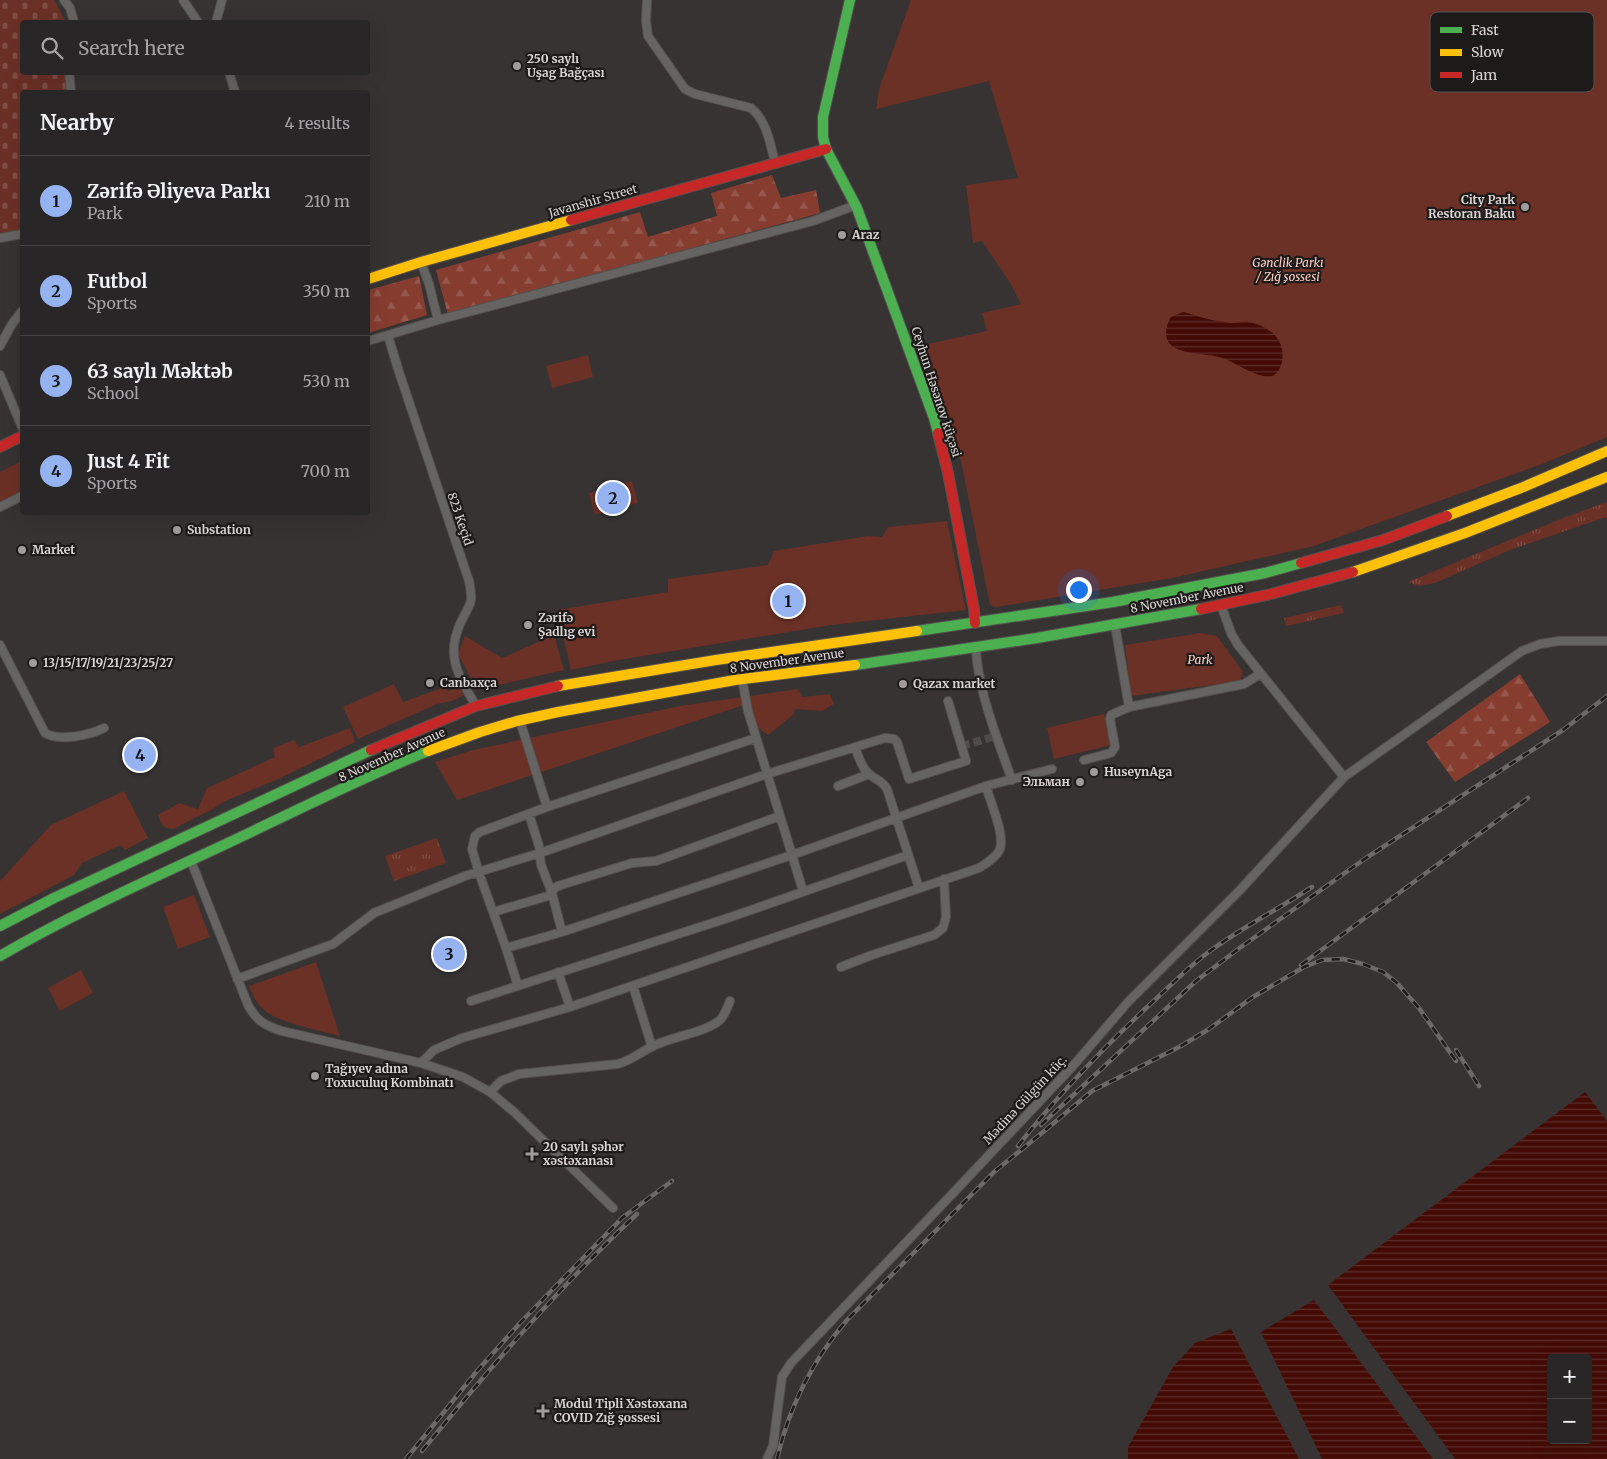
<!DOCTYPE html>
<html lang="en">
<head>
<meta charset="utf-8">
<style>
	:root { --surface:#282626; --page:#302e2e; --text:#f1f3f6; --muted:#a5a5a7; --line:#444343; --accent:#95b2f1 }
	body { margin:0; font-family:Merriweather,serif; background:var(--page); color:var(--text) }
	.controls { position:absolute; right:15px; bottom:15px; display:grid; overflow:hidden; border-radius:5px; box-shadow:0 5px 20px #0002 }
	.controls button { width:45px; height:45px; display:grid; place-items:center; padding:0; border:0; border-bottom:1px solid var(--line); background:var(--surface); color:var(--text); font:25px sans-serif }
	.you { position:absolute; left:1078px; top:589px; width:18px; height:18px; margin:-12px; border:4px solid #fff; border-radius:50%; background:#1a73e8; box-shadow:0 0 0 8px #1a73e833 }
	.badge { display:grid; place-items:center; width:32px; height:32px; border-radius:50%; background:var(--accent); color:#111; font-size:16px; font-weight:700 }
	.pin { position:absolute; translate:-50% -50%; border:2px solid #fff; box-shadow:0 1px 5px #0006 }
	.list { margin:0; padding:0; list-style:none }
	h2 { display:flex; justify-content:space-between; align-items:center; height:65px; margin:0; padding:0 20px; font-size:21px }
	h2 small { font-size:16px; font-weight:400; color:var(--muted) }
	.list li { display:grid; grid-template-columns:32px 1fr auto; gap:15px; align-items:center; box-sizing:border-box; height:90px; padding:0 20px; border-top:1px solid var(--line) }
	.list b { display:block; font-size:19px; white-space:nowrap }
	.list p { margin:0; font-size:16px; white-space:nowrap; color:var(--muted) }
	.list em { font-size:16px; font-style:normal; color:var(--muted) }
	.icon { flex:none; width:28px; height:28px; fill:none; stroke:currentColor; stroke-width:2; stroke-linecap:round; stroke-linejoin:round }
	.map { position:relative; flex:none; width:1607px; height:1459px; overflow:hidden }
	.search { position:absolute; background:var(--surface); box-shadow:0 5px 20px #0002; left:20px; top:20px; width:350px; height:55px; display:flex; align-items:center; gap:12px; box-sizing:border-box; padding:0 18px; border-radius:5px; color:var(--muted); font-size:19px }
	.panel { position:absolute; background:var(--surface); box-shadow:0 5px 20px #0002; left:20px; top:90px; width:350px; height:425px; border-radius:5px }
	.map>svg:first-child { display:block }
	.grass { fill:url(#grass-tufts) }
	.forest { fill:url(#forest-firs) }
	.cemetery { fill:url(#cemetery-stones) }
	.green { fill:#6b3026 }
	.water { fill:url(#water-rules); fill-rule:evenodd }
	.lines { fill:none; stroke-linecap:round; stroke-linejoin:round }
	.street-tunnel { stroke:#4f4b4a; stroke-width:8; stroke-dasharray:8 4; stroke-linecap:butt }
	.street-casing { stroke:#53504f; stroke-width:10 }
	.fast-casing { stroke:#53504f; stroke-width:12 }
	.slow-casing { stroke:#53504f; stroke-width:12 }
	.jam-casing { stroke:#53504f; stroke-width:12 }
	.street { stroke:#666462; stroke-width:8 }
	.fast { stroke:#4caf50; stroke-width:10 }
	.slow { stroke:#ffc107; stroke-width:10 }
	.jam { stroke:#c62828; stroke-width:10 }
	.rail-casing { stroke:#6c6968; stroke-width:4.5 }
	.rail { stroke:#1d1a1a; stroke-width:2.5; stroke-dasharray:8; stroke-linecap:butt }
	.poi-dot { fill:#a19c9b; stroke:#1d1a1a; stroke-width:2 }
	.labels { text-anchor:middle; stroke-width:4.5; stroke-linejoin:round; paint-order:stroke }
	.poi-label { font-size:12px; font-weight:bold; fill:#dad5d4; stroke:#1d1a1a; text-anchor:start }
	.street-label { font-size:12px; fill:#dad5d4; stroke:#1d1a1a }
	.park-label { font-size:12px; font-style:italic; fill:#ffcdc3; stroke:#1d1a1a }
	.key { fill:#1d1a1a; stroke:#565252; stroke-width:1 }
	.key-label { font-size:14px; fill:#dad5d4 }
</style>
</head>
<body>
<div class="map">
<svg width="1607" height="1459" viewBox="0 0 1607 1459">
	<defs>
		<pattern id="grass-tufts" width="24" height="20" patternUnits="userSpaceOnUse" patternTransform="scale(1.25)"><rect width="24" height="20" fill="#6b3026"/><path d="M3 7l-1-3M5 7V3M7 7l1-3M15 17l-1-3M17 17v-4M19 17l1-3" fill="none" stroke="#804d45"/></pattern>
		<pattern id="forest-firs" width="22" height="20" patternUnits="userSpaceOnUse" patternTransform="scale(1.25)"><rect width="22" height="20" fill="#863d30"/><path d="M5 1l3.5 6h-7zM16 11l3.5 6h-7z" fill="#96584d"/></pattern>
		<pattern id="cemetery-stones" width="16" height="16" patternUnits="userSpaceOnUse" patternTransform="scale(1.25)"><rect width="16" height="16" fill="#6b3026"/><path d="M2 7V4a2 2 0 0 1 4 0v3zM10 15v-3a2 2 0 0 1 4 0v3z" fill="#804d45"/></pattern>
		<pattern id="water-rules" width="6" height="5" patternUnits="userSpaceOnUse" patternTransform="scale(1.25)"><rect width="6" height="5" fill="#440b05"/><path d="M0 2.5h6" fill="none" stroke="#5e2e29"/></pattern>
	</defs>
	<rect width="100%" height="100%" fill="#363332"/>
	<!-- grass -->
	<path class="grass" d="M 1607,502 L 1607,518 L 1603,518 L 1510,550 L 1435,583 L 1419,586 L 1408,582 L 1563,518 Z
		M 1341,605 L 1344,613 L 1286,626 L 1284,618 Z
		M 437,838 L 446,863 L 394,881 L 385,856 Z"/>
	<!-- forest -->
	<path class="forest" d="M 772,175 L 781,198 L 816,190 L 820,213 L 448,315 L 436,270 L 640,212 L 648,237 L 717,216 L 711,193 Z
		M 419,276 L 427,315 L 368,333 L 368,290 Z
		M 1520,674 L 1550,722 L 1455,782 L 1426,742 Z"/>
	<!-- cemetery -->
	<path class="cemetery" d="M 0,0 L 54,0 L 66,22 L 22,22 L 22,72 L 66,73 L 67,92 L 22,92 L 22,229 L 0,233 Z"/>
	<!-- green -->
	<path class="green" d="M 911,0 L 1607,0 L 1607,437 L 1542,464 L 1314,546 L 1172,578 L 996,607 L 990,605 L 961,461 L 923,345 L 987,331 L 982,313 L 1021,304 L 1009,281 L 982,241 L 973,243 L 966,185 L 1018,178 L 989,81 L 876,109 L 879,89 Z
		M 588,355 L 593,377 L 552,388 L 546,366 Z
		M 22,461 L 22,492 L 0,502 L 0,472 Z
		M 632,481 L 638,503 L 595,515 L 589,493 Z
		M 947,521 L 966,610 L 831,625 L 613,661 L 571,670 L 557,610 L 668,592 L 668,579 L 768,565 L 774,551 L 868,536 L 882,537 L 888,527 Z
		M 1200,633 L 1217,636 L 1243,672 L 1240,681 L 1131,696 L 1125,645 Z
		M 554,635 L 564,670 L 477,690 L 458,654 L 465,636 L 502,658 Z
		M 394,684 L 403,702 L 444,687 L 448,691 L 460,687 L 464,695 L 452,701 L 437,704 L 358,739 L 343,707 Z
		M 798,689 L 802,697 L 830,694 L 834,704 L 822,711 L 795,709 L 793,715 L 768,735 L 757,727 L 750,703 L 457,800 L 435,762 L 473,750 L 680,706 Z
		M 1104,714 L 1111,745 L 1054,759 L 1047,728 Z
		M 350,728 L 355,742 L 276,780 L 225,801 L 211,810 L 173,829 L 166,828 L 161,823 L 158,815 L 179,803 L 198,809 L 207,788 L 275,757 L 273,748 L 294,740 L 299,747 Z
		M 124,791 L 148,838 L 125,850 L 121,845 L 82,863 L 74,875 L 0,914 L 0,881 L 51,825 Z
		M 194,895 L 210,937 L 178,949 L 163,907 Z
		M 316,962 L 340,1036 C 321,1031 276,1022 263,1009 C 256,1003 253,995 249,986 Z
		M 81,970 L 93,993 L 60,1011 L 48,988 Z"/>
	<!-- water -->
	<path class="water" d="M 1183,312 C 1193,314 1202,318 1212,320 C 1218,321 1225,322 1231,323 C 1237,323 1243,321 1249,322 C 1269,326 1286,340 1282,361 C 1281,367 1278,374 1272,376 C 1256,379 1236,362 1222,358 C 1208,353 1182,355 1171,345 C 1163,338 1166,325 1171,317 Z
		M 1585,1092 L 1607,1121 L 1607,1459 L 1455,1459 L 1328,1285 ZM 1551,1358 L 1588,1358 L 1588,1440 L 1551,1440 Z
		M 1314,1300 L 1433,1459 L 1322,1459 L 1261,1332 Z
		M 1231,1329 L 1299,1459 L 1128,1459 L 1128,1447 L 1173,1367 L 1195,1343 Z"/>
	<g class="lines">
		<!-- street-tunnel -->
		<path class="street-tunnel" d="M 962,746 L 996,736"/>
		<!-- street casing -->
		<g class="street-casing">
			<path id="street" d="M 64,0 L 70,8 L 74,22
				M 183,0 L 198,22
				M 647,0 L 646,21 L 648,36 L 685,89 L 695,94 L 751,108 C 767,121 770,143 775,163
				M 216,22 L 222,0
				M 69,72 L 71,92
				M 229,72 L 235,92
				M 0,238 L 22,234
				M 421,262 L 429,284 L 438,320
				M 388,336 L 399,372 L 469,581 C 474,606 470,602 460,624 C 445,658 460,678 476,706
				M 368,341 L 438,320 L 813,221 L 856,205
				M 0,346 L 12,324 L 22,311
				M 0,375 L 22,427
				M 0,507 L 22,496
				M 1221,605 L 1231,633 L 1238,645 L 1344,777 L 1522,651 L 1540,644 L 1559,641 L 1607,641
				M 1115,625 L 1129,707
				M 0,645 L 45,733 C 59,742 90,735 104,728
				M 976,647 C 977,688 998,741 1012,780
				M 742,679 L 748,711 L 803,891
				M 520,721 L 547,807
				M 855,747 C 858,755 861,767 868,773 C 875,780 881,779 887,789 L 919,888
				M 1084,760 L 1111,753 L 1115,747 L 1110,719 L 1111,715 L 1129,707 L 1244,684 L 1260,674
				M 838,786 L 869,774
				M 529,814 L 539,846 L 541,865 L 552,893 L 562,932
				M 191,861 L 248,1005 C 256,1020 265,1026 282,1031 L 421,1063 L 463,1077 L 490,1092 L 514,1112 L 613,1208
				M 493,912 L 548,896 L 556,887 L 561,885 L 632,863 L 656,861 L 780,816
				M 506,948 L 562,932 L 792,855 L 986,786 L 1052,769
				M 841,967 L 872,955 L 934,935 L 943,928 L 946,917 L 944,879
				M 558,972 L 570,1007
				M 237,979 L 333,944 L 374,913 L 465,876 L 540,853 L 767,774 L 885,738 L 894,739 L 897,742 L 909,779 L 966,761 L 948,701
				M 518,986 L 506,948 L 479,873 L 472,849 L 475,836 L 480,832 L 547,807 L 756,738
				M 633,986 L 652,1047
				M 471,1001 L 731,917 L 908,855
				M 421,1063 L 434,1050 L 462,1038 L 570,1007 L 979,868 C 986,864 997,856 1000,849 C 1005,835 990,801 986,786
				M 490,1092 L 501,1081 L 519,1074 L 618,1064 C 632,1060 641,1052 653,1046 C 673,1036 701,1034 719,1021 C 725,1016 727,1008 730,1001
				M 767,1459 L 773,1446 L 782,1377 L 791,1363 L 956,1190 L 1072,1067 L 1128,1002 L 1240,890 L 1344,777"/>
		</g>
		<!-- fast casing -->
		<g class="fast-casing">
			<path id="fast" d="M 850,0 L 823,117 L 823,137 L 826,149 L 857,208 L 934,418 L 938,433
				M 917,631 L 1113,602 L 1265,573 L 1301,563
				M 855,665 L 1037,638 L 1201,609
				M 0,926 L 54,898 L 371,750
				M 0,956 C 74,913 151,879 228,843 C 294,812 360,778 428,751"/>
		</g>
		<!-- slow casing -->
		<g class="slow-casing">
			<path id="slow" d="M 368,279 L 421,262 L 571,220
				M 1447,516 L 1521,488 L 1607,451
				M 1353,572 L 1465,533 L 1607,477
				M 558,686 L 716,660 L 917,631
				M 428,751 L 480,732 L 517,721 L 558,712 L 735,680 L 855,665"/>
		</g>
		<!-- jam casing -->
		<g class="jam-casing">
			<path id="jam" d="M 571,220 L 826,149
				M 938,433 L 948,473 L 974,609 L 975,623
				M 0,447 L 22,436
				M 1301,563 L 1383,540 L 1447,516
				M 1201,609 L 1271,594 L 1353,572
				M 371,750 L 476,706 L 558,686"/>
		</g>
		<!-- street -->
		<use href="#street" class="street"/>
		<!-- fast -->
		<use href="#fast" class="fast"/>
		<!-- slow -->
		<use href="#slow" class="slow"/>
		<!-- jam -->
		<use href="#jam" class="jam"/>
		<!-- rail casing -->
		<g class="rail-casing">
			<path id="rail" d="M 1301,965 L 1528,798
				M 1456,1050 L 1479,1086
				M 1041,1125 L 1196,981 L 1241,947 L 1366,858 L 1563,730 L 1607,696
				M 1018,1146 C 1060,1092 1108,1043 1158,997 C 1174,982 1189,967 1206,954 C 1239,929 1277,910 1312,887
				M 422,1451 C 489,1369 559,1287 637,1214
				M 406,1459 L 477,1371 L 520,1323 L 622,1218 L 672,1181
				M 777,1459 C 789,1407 812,1361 847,1320 L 994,1172 L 1043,1132 L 1092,1091 L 1181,1046 L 1209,1029 L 1253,997 L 1304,967 L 1322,960 L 1343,959 L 1363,964 L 1383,972 L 1396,982 L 1419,1008 L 1456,1061"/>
		</g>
		<!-- rail -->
		<use href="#rail" class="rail"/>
	</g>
	<!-- markers -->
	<g class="poi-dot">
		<circle cx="517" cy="66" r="5"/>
		<circle cx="1525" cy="207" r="5"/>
		<circle cx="842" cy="235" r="5"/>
		<circle cx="177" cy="530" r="5"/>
		<circle cx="22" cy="550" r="5"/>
		<circle cx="528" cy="625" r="5"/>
		<circle cx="33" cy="663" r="5"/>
		<circle cx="430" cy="683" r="5"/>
		<circle cx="903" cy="684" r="5"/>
		<circle cx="1094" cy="772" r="5"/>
		<circle cx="1080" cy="782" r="5"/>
		<circle cx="315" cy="1076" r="5"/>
		<path d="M529.5 1146.5h5v5h5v5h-5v5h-5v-5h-5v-5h5z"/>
		<path d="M540.5 1403.5h5v5h5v5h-5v5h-5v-5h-5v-5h5z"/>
	</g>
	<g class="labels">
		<!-- poi labels -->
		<g class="poi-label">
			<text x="527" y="63">250 saylı<tspan x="527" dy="14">Uşag Bağçası</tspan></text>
			<text x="1515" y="204" text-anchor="end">City Park<tspan x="1515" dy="14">Restoran Baku</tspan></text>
			<text x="852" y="239">Araz</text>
			<text x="187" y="534">Substation</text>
			<text x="32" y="554">Market</text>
			<text x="538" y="622">Zərifə<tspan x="538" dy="14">Şadlıg evi</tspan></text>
			<text x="43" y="667">13/15/17/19/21/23/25/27</text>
			<text x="440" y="687">Canbaxça</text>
			<text x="913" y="688">Qazax market</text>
			<text x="1104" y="776">HuseynAga</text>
			<text x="1070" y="786" text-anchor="end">Эльман</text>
			<text x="325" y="1073">Tağıyev adına<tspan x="325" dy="14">Toxuculuq Kombinatı</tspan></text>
			<text x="543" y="1151">20 saylı şəhər<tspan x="543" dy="14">xəstəxanası</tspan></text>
			<text x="554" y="1408">Modul Tipli Xəstəxana<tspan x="554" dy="14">COVID Zığ şossesi</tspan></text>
		</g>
		<!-- street labels -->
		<g class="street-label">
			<text transform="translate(593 201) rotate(-16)" y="4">Javanshir Street</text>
			<text transform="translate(936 392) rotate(72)" y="4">Ceyhun Həsənov küçəsi</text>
			<text transform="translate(460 519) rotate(71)" y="4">823 Keçid</text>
			<text transform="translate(1187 598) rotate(-11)" y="4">8 November Avenue</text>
			<text transform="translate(787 661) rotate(-8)" y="4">8 November Avenue</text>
			<text transform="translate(392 755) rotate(-24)" y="4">8 November Avenue</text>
			<text transform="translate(1025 1100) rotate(-47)" y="4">Mədinə Gülgün küç.</text>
		</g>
		<!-- park labels -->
		<g class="park-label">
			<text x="1288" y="267">Gənclik Parkı<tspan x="1288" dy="14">/ Zığ şossesi</tspan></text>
			<text x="1200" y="664">Park</text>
		</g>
	</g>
	<!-- legend -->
	<rect x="1430" y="12" width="164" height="80" rx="8" class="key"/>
	<rect x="1440" y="27" width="22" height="6" fill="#4caf50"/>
	<rect x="1440" y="49" width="22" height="7" fill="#ffc107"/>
	<rect x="1440" y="72" width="22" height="6" fill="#c62828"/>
	<g class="key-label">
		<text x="1471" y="35">Fast</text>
		<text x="1471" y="57">Slow</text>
		<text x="1471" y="80">Jam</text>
	</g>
</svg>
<div class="controls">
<button>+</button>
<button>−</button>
</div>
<div class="you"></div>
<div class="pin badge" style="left:788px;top:601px">1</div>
<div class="pin badge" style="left:613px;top:498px">2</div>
<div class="pin badge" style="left:449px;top:954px">3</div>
<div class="pin badge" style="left:140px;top:755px">4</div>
<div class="search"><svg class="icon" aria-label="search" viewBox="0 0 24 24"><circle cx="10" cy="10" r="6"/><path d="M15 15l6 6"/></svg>Search here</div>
<section class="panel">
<h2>Nearby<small>4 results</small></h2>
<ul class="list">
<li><span class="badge">1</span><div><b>Zərifə Əliyeva Parkı</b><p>Park</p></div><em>210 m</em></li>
<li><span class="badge">2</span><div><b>Futbol</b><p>Sports</p></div><em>350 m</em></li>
<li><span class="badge">3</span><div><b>63 saylı Məktəb</b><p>School</p></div><em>530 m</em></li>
<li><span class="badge">4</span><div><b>Just 4 Fit</b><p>Sports</p></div><em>700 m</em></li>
</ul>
</section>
</div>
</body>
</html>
